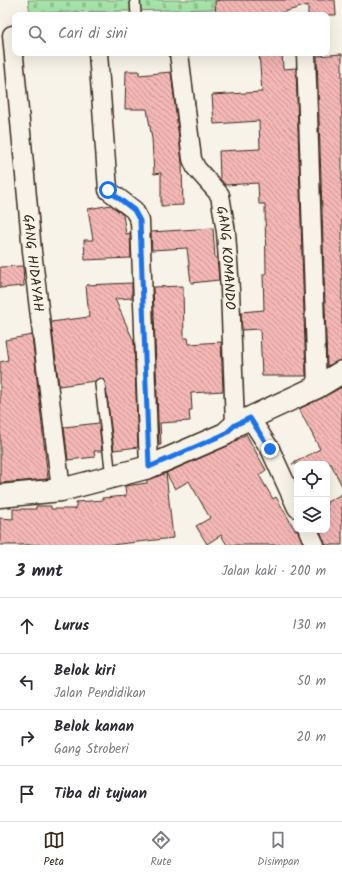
<!DOCTYPE html>
<html lang="id">
<head>
<meta charset="utf-8">
<style>
	:root { --surface:#fff; --page:#f7f7f7; --text:#2b2b33; --muted:#7c7c81; --line:#e1e1e2; --accent:#3b2a1e }
	body { margin:0; font-family:Kalam,sans-serif; background:var(--page); color:var(--text) }
	.controls { position:absolute; right:12px; bottom:12px; display:grid; overflow:hidden; border-radius:8px; box-shadow:0 4px 16px #0002 }
	.controls button { width:36px; height:36px; display:grid; place-items:center; padding:0; border:0; border-bottom:1px solid var(--line); background:var(--surface); color:var(--text); font:20px sans-serif }
	.stop { position:absolute; width:12px; height:12px; margin:-9px; border:3px solid #1a73e8; border-radius:50%; background:#fff }
	.stop.end { background:#1a73e8; border-color:#fff; box-shadow:0 1px 4px #0008 }
	.list { margin:0; padding:0; list-style:none }
	h2 { display:flex; justify-content:space-between; align-items:center; height:52px; margin:0; padding:0 16px; font-size:17px }
	h2 small { font-size:13px; font-weight:400; color:var(--muted) }
	.list li { display:grid; grid-template-columns:26px 1fr auto; gap:12px; align-items:center; box-sizing:border-box; height:56px; padding:0 16px; border-top:1px solid var(--line) }
	.list b { display:block; font-size:15px; white-space:nowrap }
	.list p { margin:0; font-size:13px; white-space:nowrap; color:var(--muted) }
	.list em { font-size:13px; font-style:normal; color:var(--muted) }
	.icon { flex:none; width:22px; height:22px; fill:none; stroke:currentColor; stroke-width:2; stroke-linecap:round; stroke-linejoin:round }
	.map { position:relative; flex:none; width:342px; height:545px; overflow:hidden }
	.search { position:absolute; background:var(--surface); box-shadow:0 4px 16px #0002; left:12px; right:12px; top:12px; height:44px; display:flex; align-items:center; gap:10px; box-sizing:border-box; padding:0 14px; border-radius:8px; color:var(--muted); font-size:15px }
	.sheet { height:276px; background:var(--surface) }
	nav { display:flex; justify-content:space-around; align-items:center; box-sizing:border-box; height:56px; border-top:1px solid var(--line); background:var(--surface); font-size:11px; color:var(--muted) }
	nav a { display:grid; justify-items:center; gap:2px }
	nav .on { color:var(--accent) }
	.map>svg:first-child { display:block }
	.cemetery { fill:url(#cemetery-stones); stroke:#708764 }
	.building { fill:url(#building-back-hatch); stroke:#3b2a1e }
	.lines { fill:none; stroke-linecap:round; stroke-linejoin:round }
	.service-casing { stroke:#3b2a1e; stroke-width:12 }
	.minor-casing { stroke:#3b2a1e; stroke-width:21 }
	.tertiary-casing { stroke:#3b2a1e; stroke-width:25 }
	.service { stroke:#f7f3e8; stroke-width:9 }
	.minor { stroke:#f7f3e8; stroke-width:18 }
	.tertiary { stroke:#f7f3e8; stroke-width:22 }
	.route { stroke:#1a73e8; stroke-width:5 }
	.labels { text-anchor:middle; stroke-width:3.5; stroke-linejoin:round; paint-order:stroke }
	.street-label { font-size:14px; fill:#3b2a1e; stroke:#f7f3e8 }
</style>
</head>
<body>
<div class="map">
<svg width="342" height="545" viewBox="0 0 342 545">
	<defs>
		<pattern id="cemetery-stones" width="16" height="16" patternUnits="userSpaceOnUse"><rect width="16" height="16" fill="#a6e4ab"/><path d="M2 7V4a2 2 0 0 1 4 0v3zM10 15v-3a2 2 0 0 1 4 0v3z" fill="#90c493"/></pattern>
		<pattern id="building-back-hatch" width="6" height="6" patternUnits="userSpaceOnUse"><rect width="6" height="6" fill="#f3b7b6"/><path d="M-1 5l2 2M0 0l6 6M5-1l2 2" fill="none" stroke="#c69593"/></pattern>
	</defs>
	<rect width="100%" height="100%" fill="#f7f3e8"/>
	<filter id="ink" filterUnits="userSpaceOnUse"><feTurbulence type="fractalNoise" baseFrequency=".025" numOctaves="2"/><feDisplacementMap in="SourceGraphic" scale="8" xChannelSelector="R" yChannelSelector="G"/><feConvolveMatrix kernelMatrix="1 2 1 2 8 2 1 2 1" color-interpolation-filters="sRGB"/></filter>
	<g filter="url(#ink)">
		<!-- cemetery -->
		<path class="cemetery" d="M 28,0 L 293,0 L 266,8 L 30,13 Z"/>
		<!-- building -->
		<path class="building" d="M 222,0 L 335,0 L 336,15 L 308,15 L 308,5 L 274,15 L 216,15 L 215,1 Z
			M 259,53 L 282,53 L 283,69 L 296,68 L 306,376 L 262,376 L 260,329 L 242,330 L 241,312 L 264,310 L 263,274 L 266,274 L 265,204 L 259,204 L 258,183 L 225,185 L 220,179 L 219,151 L 260,149 L 259,121 L 214,124 L 212,95 L 262,92 Z
			M 342,54 L 342,360 L 327,366 L 317,56 Z
			M 126,71 L 139,71 L 139,75 L 171,72 L 182,163 L 183,205 L 161,206 L 161,173 L 154,174 L 152,139 L 147,109 L 125,109 Z
			M 111,205 L 123,215 L 126,234 L 130,233 L 131,258 L 85,260 L 84,240 L 93,240 L 88,209 Z
			M 213,228 L 215,258 L 217,258 L 219,280 L 191,283 L 187,248 L 152,250 L 151,232 Z
			M 23,266 L 24,286 L 0,288 L 0,267 Z
			M 132,283 L 132,298 L 115,299 L 134,342 L 138,447 L 114,450 L 105,381 L 100,378 L 95,381 L 59,386 L 51,322 L 89,317 L 86,285 Z
			M 183,286 L 184,338 L 188,338 L 189,344 L 221,342 L 223,391 L 191,393 L 192,410 L 189,410 L 190,421 L 160,423 L 161,445 L 159,445 L 153,287 Z
			M 32,335 L 48,479 L 0,483 L 0,362 L 8,360 L 5,340 Z
			M 342,387 L 342,486 L 331,464 L 292,464 L 320,449 L 299,409 L 322,398 Z
			M 99,423 L 102,451 L 94,451 L 95,457 L 68,460 L 64,427 Z
			M 246,434 L 266,470 L 259,475 L 273,499 L 276,497 L 295,530 L 298,530 L 303,543 L 299,545 L 227,545 L 221,535 L 207,544 L 196,526 L 210,518 L 189,481 L 175,489 L 166,473 L 230,445 Z
			M 166,473 L 173,538 L 111,545 L 0,545 L 0,518 L 13,519 L 13,509 L 36,509 L 36,506 L 51,506 L 51,509 L 76,509 L 76,502 L 103,500 L 102,498 L 126,496 L 125,486 L 147,483 L 147,480 Z
			M 342,494 L 342,545 L 325,545 L 320,530 L 327,530 L 327,502 Z"/>
		<g class="lines">
			<!-- service casing -->
			<g class="service-casing">
				<path id="service" d="M 135,0 L 136,15
					M 100,384 L 111,477"/>
			</g>
			<!-- minor casing -->
			<g class="minor-casing">
				<g id="minor">
					<path id="s1" d="M 12,35 L 32,251 L 61,490"/>
					<path d="M 98,53 L 108,190 L 134,210 L 140,221 L 149,467"/>
					<path id="s2" d="M 179,53 L 192,159 L 196,168 L 220,195 L 226,232 L 230,290 L 235,425"/>
					<path d="M 306,53 L 317,387"/>
					<path d="M 250,418 L 270,449 L 297,508"/>
					<path d="M 308,530 L 315,545"/>
				</g>
			</g>
			<!-- tertiary casing -->
			<g class="tertiary-casing">
				<path id="tertiary" d="M 0,496 L 61,490 L 149,467 L 225,434 L 235,425 L 317,387 L 342,372"/>
			</g>
			<!-- service -->
			<use href="#service" class="service"/>
			<!-- minor -->
			<use href="#minor" class="minor"/>
			<!-- tertiary -->
			<use href="#tertiary" class="tertiary"/>
		</g>
	</g>
	<g class="lines" filter="url(#ink)">
		<!-- route -->
		<path class="route" d="M 108,190 L 134,210 L 140,221 L 149,467 L 225,434 L 235,425 L 250,418 L 270,449"/>
	</g>
	<g class="labels">
		<!-- street labels -->
		<g class="street-label">
			<text dy="5" stroke="none"><textPath href="#s2" startOffset="216">GANG KOMANDO</textPath></text>
			<text dy="5" stroke="none"><textPath href="#s1" startOffset="229">GANG HIDAYAH</textPath></text>
		</g>
	</g>
</svg>
<div class="controls">
<button><svg class="icon" aria-label="locate" viewBox="0 0 24 24"><circle cx="12" cy="12" r="6"/><path d="M12 2v4M12 18v4M2 12h4M18 12h4"/></svg></button>
<button><svg class="icon" aria-label="layers" viewBox="0 0 24 24"><path d="M12 4l9 5-9 5-9-5zM3 14l9 5 9-5"/></svg></button>
</div>
<div class="stop" style="left:108px;top:190px"></div>
<div class="stop end" style="left:270px;top:449px"></div>
<div class="search"><svg class="icon" aria-label="search" viewBox="0 0 24 24"><circle cx="10" cy="10" r="6"/><path d="M15 15l6 6"/></svg>Cari di sini</div>
</div>
<section class="sheet">
<h2>3 mnt<small>Jalan kaki · 200 m</small></h2>
<ul class="list">
<li><svg class="icon" aria-label="ahead" viewBox="0 0 24 24"><path d="M12 20V5M6 11l6-6 6 6"/></svg><div><b>Lurus</b></div><em>130 m</em></li>
<li><svg class="icon" aria-label="left" viewBox="0 0 24 24"><path d="M17 20v-9H6M10 6l-5 5 5 5"/></svg><div><b>Belok kiri</b><p>Jalan Pendidikan</p></div><em>50 m</em></li>
<li><svg class="icon" aria-label="right" viewBox="0 0 24 24"><path d="M7 20v-9h11M14 6l5 5-5 5"/></svg><div><b>Belok kanan</b><p>Gang Stroberi</p></div><em>20 m</em></li>
<li><svg class="icon" aria-label="arrive" viewBox="0 0 24 24"><path d="M6 21V4h12l-3 4 3 4H6"/></svg><div><b>Tiba di tujuan</b></div></li>
</ul>
</section>
<nav>
<a class="on"><svg class="icon" aria-label="map" viewBox="0 0 24 24"><path d="M3 6l6-2 6 2 6-2v14l-6 2-6-2-6 2zM9 4v14M15 6v14"/></svg>Peta</a>
<a><svg class="icon" aria-label="directions" viewBox="0 0 24 24"><path d="M12 3l9 9-9 9-9-9zM9 14v-3h6M13 9l2 2-2 2"/></svg>Rute</a>
<a><svg class="icon" aria-label="saved" viewBox="0 0 24 24"><path d="M7 4h10v16l-5-4-5 4z"/></svg>Disimpan</a>
</nav>
</body>
</html>
